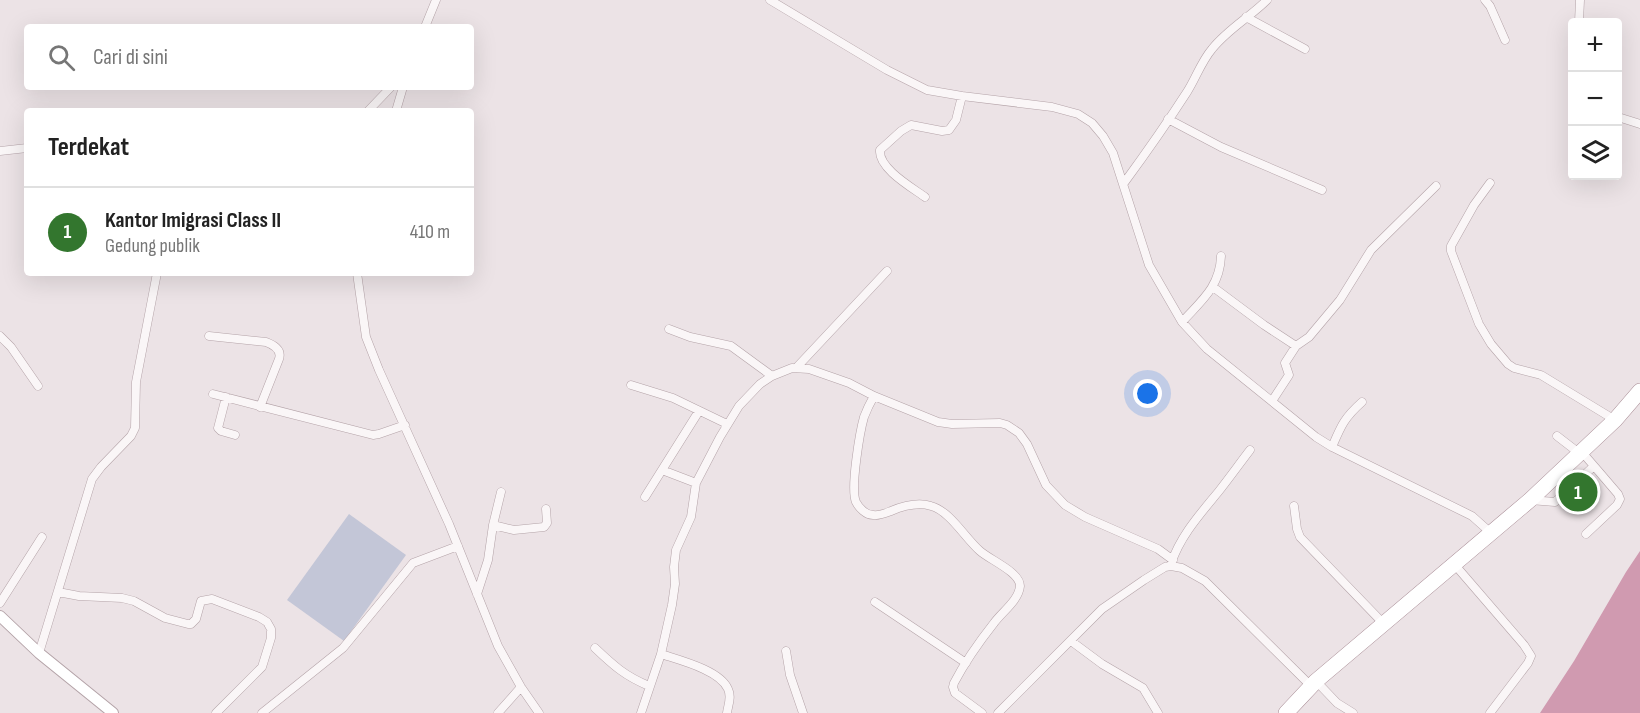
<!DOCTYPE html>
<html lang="id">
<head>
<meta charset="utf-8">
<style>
	:root { --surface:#fff; --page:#f2f2f2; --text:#222; --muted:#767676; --line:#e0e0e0; --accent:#33762e }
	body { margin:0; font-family:"Sofia Sans Condensed",sans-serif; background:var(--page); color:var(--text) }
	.controls { position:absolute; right:18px; top:18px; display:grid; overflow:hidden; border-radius:6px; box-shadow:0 6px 24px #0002 }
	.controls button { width:54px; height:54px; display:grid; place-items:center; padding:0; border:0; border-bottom:2px solid var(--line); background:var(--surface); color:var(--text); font:30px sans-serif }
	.you { position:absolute; left:1148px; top:394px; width:21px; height:21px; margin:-15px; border:4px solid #fff; border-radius:50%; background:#1a73e8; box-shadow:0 0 0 9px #1a73e833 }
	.badge { display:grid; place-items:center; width:39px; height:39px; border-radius:50%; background:var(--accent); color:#fff; font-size:20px; font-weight:700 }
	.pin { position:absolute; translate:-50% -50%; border:3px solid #fff; box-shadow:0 2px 6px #0006 }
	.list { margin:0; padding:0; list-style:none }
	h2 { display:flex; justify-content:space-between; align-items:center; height:78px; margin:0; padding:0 24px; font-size:26px }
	h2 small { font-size:20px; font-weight:400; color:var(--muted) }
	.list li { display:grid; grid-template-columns:39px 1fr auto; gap:18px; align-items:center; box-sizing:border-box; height:90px; padding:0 24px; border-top:2px solid var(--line) }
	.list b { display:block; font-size:22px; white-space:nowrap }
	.list p { margin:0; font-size:20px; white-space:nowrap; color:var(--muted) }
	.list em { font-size:20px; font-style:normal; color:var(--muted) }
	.icon { flex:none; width:33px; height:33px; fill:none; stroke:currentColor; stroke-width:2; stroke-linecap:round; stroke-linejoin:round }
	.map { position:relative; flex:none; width:1640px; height:713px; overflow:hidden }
	.search { position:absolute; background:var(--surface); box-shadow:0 6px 24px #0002; left:24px; top:24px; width:450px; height:66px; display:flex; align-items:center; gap:15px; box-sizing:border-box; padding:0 21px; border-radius:6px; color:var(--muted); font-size:22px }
	.panel { position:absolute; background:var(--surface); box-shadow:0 6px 24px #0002; left:24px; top:108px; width:450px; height:168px; border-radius:6px }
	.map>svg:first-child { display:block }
	.green { fill:#c3c6d7 }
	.water { fill:#d09ab0 }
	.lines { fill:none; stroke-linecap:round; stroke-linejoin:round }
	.street-casing { stroke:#b4a3a8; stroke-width:9 }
	.secondary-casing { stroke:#b4a3a8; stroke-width:12 }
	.highway-casing { stroke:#a58891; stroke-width:16 }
	.street { stroke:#faf6f7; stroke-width:8 }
	.secondary { stroke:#fff; stroke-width:10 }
	.highway { stroke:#fff; stroke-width:15 }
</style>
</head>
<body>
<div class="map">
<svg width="1640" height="713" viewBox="0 0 1640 713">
	<rect width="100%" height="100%" fill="#ece3e6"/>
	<!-- green -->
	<path class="green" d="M 349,514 L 406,555 L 344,641 L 287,600 Z"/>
	<!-- water -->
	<path class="water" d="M 1640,551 L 1640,713 L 1540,713 L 1574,661 L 1626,572 Z"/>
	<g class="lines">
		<!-- street casing -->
		<g class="street-casing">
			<path id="street" d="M 770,0 L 887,70 L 927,90 L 962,96 L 1052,107 L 1078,114 L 1092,123 L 1103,136 L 1113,153 L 1149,265 L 1182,322 L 1207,349 L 1316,437 L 1332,447 L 1472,516 L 1491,533
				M 1485,0 L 1490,6 L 1505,40
				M 1246,17 L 1305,49
				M 1579,22 L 1580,0
				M 425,27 L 436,0
				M 368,111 L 391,87
				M 396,111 L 403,87
				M 1618,117 L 1640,124
				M 1168,119 L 1221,147 L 1322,190
				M 0,151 L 27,148
				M 1124,183 C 1146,153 1167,123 1187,92 C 1196,78 1201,62 1212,49 C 1228,29 1250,17 1267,0
				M 1490,183 L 1474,205 L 1451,246 L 1451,251 L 1479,324 L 1491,344 L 1508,364 L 1514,368 L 1541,375 L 1615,420
				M 925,197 C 911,187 878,168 880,150 L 901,131 L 911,125 L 942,131 L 949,130 L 956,120 L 962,96
				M 357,273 L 366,337 L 379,370 L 449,524 L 498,646 L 521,687 L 539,713
				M 1213,287 L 1264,325 L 1296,346
				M 1182,322 C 1201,301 1220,287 1221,256
				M 669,329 L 690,337 L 731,346 L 772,376
				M 0,336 L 11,347 L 38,386
				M 209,336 L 266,342 C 274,345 282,350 279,359 L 260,407
				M 797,367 L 887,271
				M 631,385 L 673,398 L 727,424
				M 213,394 L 373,435 L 379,434 L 405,425
				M 874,396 C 870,403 867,409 864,417 C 860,431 850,489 856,502 C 859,508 866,515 873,515 C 879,516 886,513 891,511 C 903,506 918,502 931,506 C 950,511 965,538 980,551 C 990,560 1020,572 1020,586 C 1019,600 1002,612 994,623 C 979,642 965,662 954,683 L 953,687 L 955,693 L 982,713
				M 226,397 L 218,428 L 221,431 L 235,435
				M 1272,401 L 1289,375 L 1285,363 L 1296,346 L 1309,337 L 1340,300 L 1371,250 L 1436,186
				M 1557,436 L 1579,453
				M 1332,447 C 1341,426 1344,418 1362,402
				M 662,470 L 696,483
				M 645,497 L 699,411
				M 1530,500 L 1555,502 L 1594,466 L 1581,451
				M 1294,506 L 1297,529 L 1300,537 L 1383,623
				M 493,525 L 514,530 L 544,527 L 547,523 L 546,509
				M 1586,534 L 1617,505 L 1620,499 L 1618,494 L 1594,466
				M 1171,564 C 1180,536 1201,513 1219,491 C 1230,477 1240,463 1250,450
				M 1455,565 L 1524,645 L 1531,656 L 1528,663 L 1490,713
				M 58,592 L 79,596 L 122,598 L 134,601 L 165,618 L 188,624 L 191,624 L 196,619 L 201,601 L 212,599 L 259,617 L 267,622 L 271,629 L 271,638 L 262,667 L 216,713
				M 477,594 L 488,560 L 493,525 L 501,492
				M 875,602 L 966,663
				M 0,603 L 42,537
				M 1071,641 L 1102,664 L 1143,688 L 1158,713
				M 595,648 C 614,666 625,676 649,686
				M 786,651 L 790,675 L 803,713
				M 39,653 L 92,479 L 101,467 L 131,436 L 135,428 L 136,382 L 157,273
				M 661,654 L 672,605 L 675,584 L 674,567 L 676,550 L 691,517 L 696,483 L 720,437 L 739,406 L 760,384 L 772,376 L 792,368 L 809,369 L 849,383 L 874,396 L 938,422 L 952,424 L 1000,423 L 1007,425 L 1019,433 L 1027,444 L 1046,485 L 1065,505 L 1085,517 L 1158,549 L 1173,560
				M 1316,681 L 1337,703 L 1353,713
				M 262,713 L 343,648 L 413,563 L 458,546
				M 498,713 L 521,687
				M 641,713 L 661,654 C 679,660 720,670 728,689 C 732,697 728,705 727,713
				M 998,713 L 1102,609 L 1144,580 L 1165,567 L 1171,566 L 1182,568 L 1205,581 L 1311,686"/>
		</g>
		<!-- secondary casing -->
		<g class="secondary-casing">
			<path id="secondary" d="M 0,616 L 39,653 L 113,713"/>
		</g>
		<!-- highway casing -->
		<g class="highway-casing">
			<path id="highway" d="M 1286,713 L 1316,681 L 1530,500 L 1615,420 L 1640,391"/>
		</g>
		<!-- street -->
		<use href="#street" class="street"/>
		<!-- secondary -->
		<use href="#secondary" class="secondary"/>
		<!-- highway -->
		<use href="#highway" class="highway"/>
	</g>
</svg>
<div class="controls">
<button>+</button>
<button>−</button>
<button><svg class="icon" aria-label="layers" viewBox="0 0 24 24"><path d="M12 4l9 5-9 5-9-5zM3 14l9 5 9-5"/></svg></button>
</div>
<div class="you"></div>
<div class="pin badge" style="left:1578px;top:492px">1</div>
<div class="search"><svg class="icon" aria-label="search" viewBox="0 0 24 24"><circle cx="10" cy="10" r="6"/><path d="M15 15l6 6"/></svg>Cari di sini</div>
<section class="panel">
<h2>Terdekat<small></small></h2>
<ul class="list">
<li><span class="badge">1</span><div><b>Kantor Imigrasi Class II</b><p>Gedung publik</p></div><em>410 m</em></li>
</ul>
</section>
</div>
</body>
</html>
